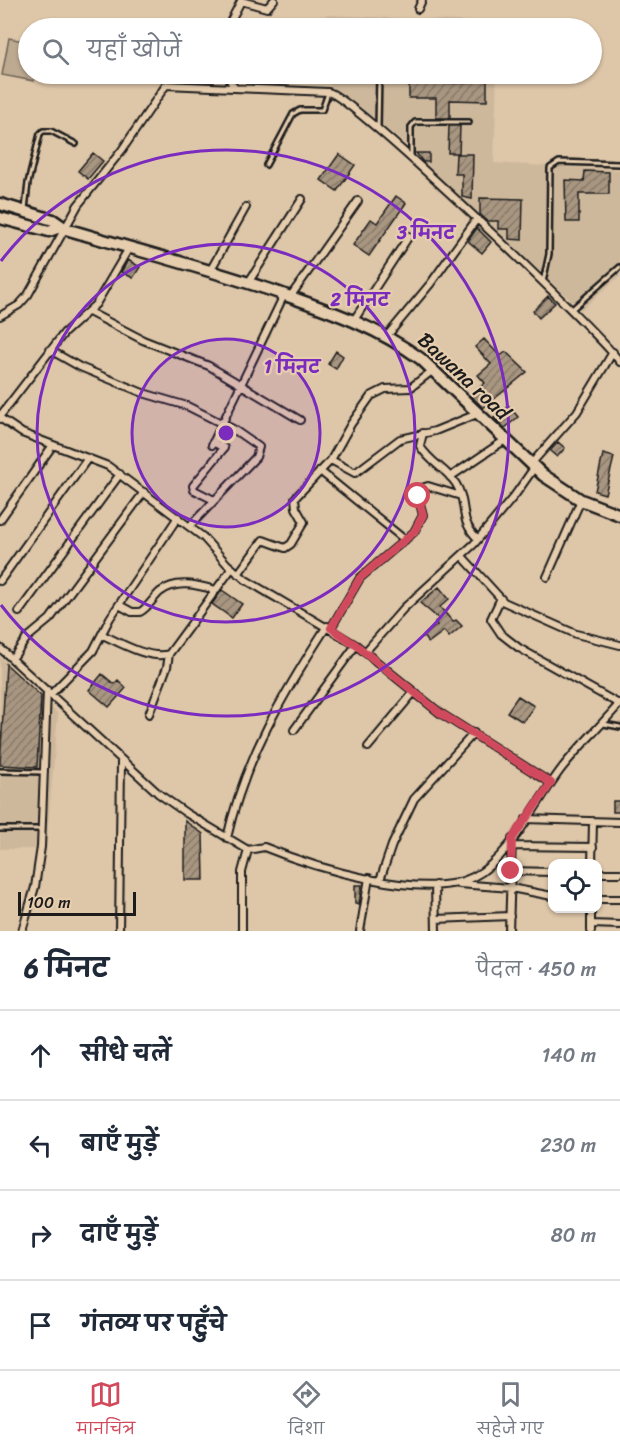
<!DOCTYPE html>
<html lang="hi">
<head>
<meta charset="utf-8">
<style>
	:root { --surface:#fff; --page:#f6f6f7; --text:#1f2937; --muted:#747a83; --line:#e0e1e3; --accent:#d1495b }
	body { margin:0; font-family:Sriracha,"Playpen Sans Deva",sans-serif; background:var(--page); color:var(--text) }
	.controls { position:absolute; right:18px; bottom:18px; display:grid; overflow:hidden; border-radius:12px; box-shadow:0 2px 4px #0004 }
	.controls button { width:54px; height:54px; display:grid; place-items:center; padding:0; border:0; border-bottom:2px solid var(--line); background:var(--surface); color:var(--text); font:30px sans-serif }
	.scale { position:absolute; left:18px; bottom:15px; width:118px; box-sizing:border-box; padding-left:6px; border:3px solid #1c1c1c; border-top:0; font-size:16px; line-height:21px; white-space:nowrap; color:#1c1c1c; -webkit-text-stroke:4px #e6cdae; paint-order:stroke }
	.stop { position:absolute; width:18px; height:18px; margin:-14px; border:4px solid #d1495b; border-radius:50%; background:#fff }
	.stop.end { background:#d1495b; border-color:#fff; box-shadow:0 2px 6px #0008 }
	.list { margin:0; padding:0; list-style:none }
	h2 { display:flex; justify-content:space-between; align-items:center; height:78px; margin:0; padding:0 24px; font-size:26px }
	h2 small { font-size:20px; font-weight:400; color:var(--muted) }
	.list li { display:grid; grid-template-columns:39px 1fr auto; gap:18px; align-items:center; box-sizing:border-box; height:90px; padding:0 24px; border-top:2px solid var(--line) }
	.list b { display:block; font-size:22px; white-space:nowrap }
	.list em { font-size:20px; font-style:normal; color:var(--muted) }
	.icon { flex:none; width:33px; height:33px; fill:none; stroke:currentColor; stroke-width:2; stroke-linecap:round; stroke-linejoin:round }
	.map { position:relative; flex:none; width:620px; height:931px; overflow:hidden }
	.search { position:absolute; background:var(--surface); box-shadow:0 2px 4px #0004; left:18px; right:18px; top:18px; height:66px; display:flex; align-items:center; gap:15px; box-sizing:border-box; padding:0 21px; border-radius:33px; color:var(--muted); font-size:22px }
	.sheet { height:438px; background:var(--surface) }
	nav { display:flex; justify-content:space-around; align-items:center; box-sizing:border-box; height:84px; border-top:2px solid var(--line); background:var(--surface); font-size:16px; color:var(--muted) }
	nav a { display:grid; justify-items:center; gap:3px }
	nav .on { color:var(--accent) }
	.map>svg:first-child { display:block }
	.built { fill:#ceb89c }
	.green { fill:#beaa91; stroke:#6d6356; stroke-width:1.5 }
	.building { fill:url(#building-hatch); stroke:#1c1c1c; stroke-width:1.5 }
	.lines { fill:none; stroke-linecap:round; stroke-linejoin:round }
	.service-casing { stroke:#1c1c1c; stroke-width:8 }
	.minor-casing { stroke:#1c1c1c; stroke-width:10 }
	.primary-casing { stroke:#1c1c1c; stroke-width:15 }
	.service { stroke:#e6cdae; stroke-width:3 }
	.minor { stroke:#e6cdae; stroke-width:6 }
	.primary { stroke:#e6cdae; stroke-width:10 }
	.route { stroke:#d1495b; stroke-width:8 }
	.ring { fill:none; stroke:#7b2cbf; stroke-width:3 }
	.labels { text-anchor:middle; stroke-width:4.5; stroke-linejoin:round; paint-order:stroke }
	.street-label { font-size:21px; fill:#1c1c1c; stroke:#e6cdae }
	.centre { fill:#7b2cbf; stroke:#e6cdae; stroke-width:3 }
	.ring-label { font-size:18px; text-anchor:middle; font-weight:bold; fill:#7b2cbf; stroke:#e6cdae; stroke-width:4.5; stroke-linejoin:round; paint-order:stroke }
</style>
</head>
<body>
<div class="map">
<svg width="620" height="931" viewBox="0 0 620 931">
	<defs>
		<pattern id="building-hatch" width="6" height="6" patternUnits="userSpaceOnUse" patternTransform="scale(1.5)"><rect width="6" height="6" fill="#a89681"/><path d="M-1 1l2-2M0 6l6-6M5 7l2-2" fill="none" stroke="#887a69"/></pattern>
	</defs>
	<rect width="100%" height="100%" fill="#dec6a8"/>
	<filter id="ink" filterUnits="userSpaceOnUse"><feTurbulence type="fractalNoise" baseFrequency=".0167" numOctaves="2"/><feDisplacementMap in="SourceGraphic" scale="12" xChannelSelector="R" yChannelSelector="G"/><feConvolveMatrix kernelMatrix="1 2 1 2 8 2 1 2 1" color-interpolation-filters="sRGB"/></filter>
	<g filter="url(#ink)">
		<!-- built -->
		<path class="built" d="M 325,15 L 500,23 L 500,28 L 325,28 Z
			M 327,74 L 497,74 L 494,163 L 620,170 L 620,276 L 581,310 L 398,138 L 327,83 Z
			M 0,657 L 58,714 L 46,849 L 0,849 Z"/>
		<!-- green -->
		<path class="green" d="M 9,38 L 28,42 L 28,74 L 35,74 L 34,81 L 2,75 Z"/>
		<!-- building -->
		<path class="building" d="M 419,74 L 448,74 L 448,83 L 470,83 L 470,77 L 487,74 L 487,101 L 450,100 L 450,118 L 436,118 L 436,98 L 409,98 L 409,80 L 419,80 Z
			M 449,126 L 460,126 L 459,153 L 448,153 Z
			M 93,153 L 103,161 L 88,179 L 78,171 Z
			M 416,153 L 429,153 L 429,162 L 423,162 Z
			M 339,154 L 355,165 L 337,191 L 321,180 Z
			M 456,154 L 473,154 L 472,199 L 462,197 L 462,174 L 455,174 Z
			M 585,171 L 609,172 L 609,194 L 579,194 L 579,222 L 566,222 L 565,180 L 584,181 Z
			M 396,196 L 406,203 L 369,256 L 353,245 L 371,219 L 377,223 Z
			M 480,198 L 523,199 L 522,240 L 509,239 L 509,229 L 498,229 L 498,221 L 487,221 L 480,214 Z
			M 477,228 L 491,242 L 482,253 L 468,241 Z
			M 128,260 L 140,267 L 133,278 L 121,272 Z
			M 548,296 L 555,303 L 539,318 L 533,311 Z
			M 484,339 L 500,356 L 506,352 L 527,372 L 483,408 L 470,395 L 485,383 L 478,375 L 491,364 L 475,347 Z
			M 336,351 L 343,356 L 336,369 L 328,364 Z
			M 509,406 L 518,417 L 505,428 L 494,418 Z
			M 558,442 L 565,448 L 557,457 L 550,451 Z
			M 603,454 L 614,457 L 605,494 L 595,491 Z
			M 439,587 L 449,599 L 440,607 L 453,622 L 456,620 L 462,626 L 449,637 L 444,631 L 428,643 L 423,636 L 437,625 L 435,622 L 439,619 L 420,603 Z
			M 222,590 L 242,604 L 232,618 L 212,604 Z
			M 6,664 L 41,696 L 37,767 L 0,765 Z
			M 102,674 L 114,684 L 118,680 L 126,688 L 109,707 L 89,690 Z
			M 518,696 L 534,706 L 523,722 L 507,712 Z
			M 613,801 L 620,801 L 620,812 L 613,812 Z
			M 185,821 L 203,834 L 204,880 L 185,880 Z
			M 355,885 L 362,885 L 359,904 L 355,903 Z"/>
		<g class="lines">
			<!-- service casing -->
			<g class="service-casing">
				<path id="service" d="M 378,128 L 379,74
					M 411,158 L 411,127 L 415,122 L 469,122
					M 266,165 L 293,114 L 300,110 L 322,110 L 328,93
					M 25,209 L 28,183 L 40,134 L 43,131 L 51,131 L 76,144
					M 543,282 L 549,254 L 550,168 L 559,162 L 620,164
					M 571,310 L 620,267
					M 604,724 L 620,727
					M 0,771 L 43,772
					M 0,829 L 41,829"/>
			</g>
			<!-- minor casing -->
			<g class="minor-casing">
				<path id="minor" d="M 418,9 L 422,0
					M 227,28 L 241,1 L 267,8 L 274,0
					M 226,74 L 234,87
					M 210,271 L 246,207
					M 248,283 L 302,199
					M 290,297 L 358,201
					M 89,312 L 143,340 L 209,366 L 300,420
					M 0,316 L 19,305 L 28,295 L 78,205 L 122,150 L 166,85 L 328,92 C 352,96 596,329 620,362
					M 354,320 L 409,236
					M 387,336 L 431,283 L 476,220
					M 50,350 L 80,367 L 143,393 L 187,406 L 233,429 L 259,447 L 256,457 L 190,526
					M 0,416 L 64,333 L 96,304 L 129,248
					M 0,418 L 22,433 L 108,466 L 203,537 L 227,564 L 246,580 L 356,645 L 440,713 L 551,783
					M 423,433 L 420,446 C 430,463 447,469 456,484 C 469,505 457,519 478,539
					M 213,442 L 224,448 L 193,486 L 194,490 L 214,500
					M 212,445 L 284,295
					M 331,460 L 355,473 L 400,439 L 435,431 L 477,414
					M 531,464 L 577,412 L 613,352
					M 320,471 L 405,540
					M 450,477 L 505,440
					M 0,520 L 53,445
					M 462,556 L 504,602 L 576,634 L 620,645
					M 238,574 L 263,540 L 285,548 L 291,544 L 304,522 L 296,508 L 295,498 L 331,460 L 351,424 L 371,396 L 385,389 L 410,388 L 432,371
					M 547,577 L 581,500
					M 0,581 L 88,458
					M 500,600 L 491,619 L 501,634 L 519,648 L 619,704
					M 119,605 L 132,612 L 140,612 C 149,607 153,598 160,592 C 176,579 198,585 215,590
					M 19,612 L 120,474
					M 331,628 L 360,578 L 414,532 L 423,515 L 418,496 L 422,488 L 428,486 L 461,496
					M 103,635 C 120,643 150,660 169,654 L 232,568
					M 0,648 L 159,794 L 186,813 L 248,850
					M 365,652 L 404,608 L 474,544 L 515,495 L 534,468
					M 12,659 L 27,638 L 50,619 L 144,492
					M 51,694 L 93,651 L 110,618 L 178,517
					M 149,714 L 167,667 L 169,654
					M 294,730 L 356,645
					M 368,747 L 414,692
					M 526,819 L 620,822
					M 227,838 C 245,758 283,694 327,626
					M 512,846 L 593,847
					M 592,864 L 593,822
					M 511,871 L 552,872
					M 598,873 L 620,873
					M 380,880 L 392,845 L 414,799 L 474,733
					M 459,884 L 511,888 L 552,896
					M 435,885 L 436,931
					M 598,899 L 620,899
					M 436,919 L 510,916
					M 591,924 L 620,925
					M 22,931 L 35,887 L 41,847 L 47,690
					M 119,931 L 121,762
					M 242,931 L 242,872 L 248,850 L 264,847 C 313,867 424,902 473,877 C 510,859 537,800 562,768 C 580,745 602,725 620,703
					M 360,931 L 369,878
					M 509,931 L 512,839
					M 591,931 L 591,908"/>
			</g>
			<!-- primary casing -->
			<g class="primary-casing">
				<path id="primary" d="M 0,204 L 53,220 L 66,229 C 139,251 213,270 285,295 C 333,312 379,328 421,359 L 543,475 L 581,500 L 620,515
					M 0,218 L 49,231 L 60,227"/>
			</g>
			<!-- service -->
			<use href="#service" class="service"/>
			<!-- minor -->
			<use href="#minor" class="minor"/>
			<!-- primary -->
			<use href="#primary" class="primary"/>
		</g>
	</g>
	<g class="lines" filter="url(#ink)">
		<!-- route -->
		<path class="route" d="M 418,496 L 423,515 L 414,532 L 360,578 L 331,628 L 356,645 L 440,713 L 551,783 L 512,839 L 511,871"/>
	</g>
	<!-- distance rings -->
	<circle cx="226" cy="433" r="94" fill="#7b2cbf" fill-opacity=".12"/>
	<g class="ring">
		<circle cx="226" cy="433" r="94"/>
		<circle cx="226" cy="433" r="189"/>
		<path d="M1 261A283 283 0 1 1 1 605"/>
	</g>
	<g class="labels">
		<!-- street labels -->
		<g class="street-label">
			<text transform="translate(464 376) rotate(43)" y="7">Bawana road</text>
		</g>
	</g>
	<circle cx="226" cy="433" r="9" class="centre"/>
	<g class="ring-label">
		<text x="426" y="239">3 मिनट</text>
		<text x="360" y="306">2 मिनट</text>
		<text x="292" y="373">1 मिनट</text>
	</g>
</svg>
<div class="controls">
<button><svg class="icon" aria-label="locate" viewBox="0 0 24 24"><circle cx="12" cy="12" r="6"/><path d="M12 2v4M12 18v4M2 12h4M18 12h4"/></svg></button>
</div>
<div class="scale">100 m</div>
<div class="stop" style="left:418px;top:496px"></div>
<div class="stop end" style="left:511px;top:871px"></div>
<div class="search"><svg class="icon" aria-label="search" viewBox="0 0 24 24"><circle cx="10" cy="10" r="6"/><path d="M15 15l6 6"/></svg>यहाँ खोजें</div>
</div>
<section class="sheet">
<h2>6 मिनट<small>पैदल · 450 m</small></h2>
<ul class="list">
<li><svg class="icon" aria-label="ahead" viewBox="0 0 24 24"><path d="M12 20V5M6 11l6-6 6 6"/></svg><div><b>सीधे चलें</b></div><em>140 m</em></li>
<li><svg class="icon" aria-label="left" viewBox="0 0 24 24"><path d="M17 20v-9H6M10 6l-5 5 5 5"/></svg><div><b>बाएँ मुड़ें</b></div><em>230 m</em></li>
<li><svg class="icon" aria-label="right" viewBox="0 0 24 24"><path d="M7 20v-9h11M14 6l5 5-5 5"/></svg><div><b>दाएँ मुड़ें</b></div><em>80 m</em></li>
<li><svg class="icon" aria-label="arrive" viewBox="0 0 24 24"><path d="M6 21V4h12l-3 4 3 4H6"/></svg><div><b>गंतव्य पर पहुँचे</b></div></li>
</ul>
</section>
<nav>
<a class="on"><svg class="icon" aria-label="map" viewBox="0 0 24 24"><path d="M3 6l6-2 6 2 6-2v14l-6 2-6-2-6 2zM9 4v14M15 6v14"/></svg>मानचित्र</a>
<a><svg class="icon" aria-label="directions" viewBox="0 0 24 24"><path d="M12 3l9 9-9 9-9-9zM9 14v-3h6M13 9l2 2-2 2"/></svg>दिशा</a>
<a><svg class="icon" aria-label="saved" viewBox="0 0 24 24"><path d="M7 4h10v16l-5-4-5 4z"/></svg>सहेजे गए</a>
</nav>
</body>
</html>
